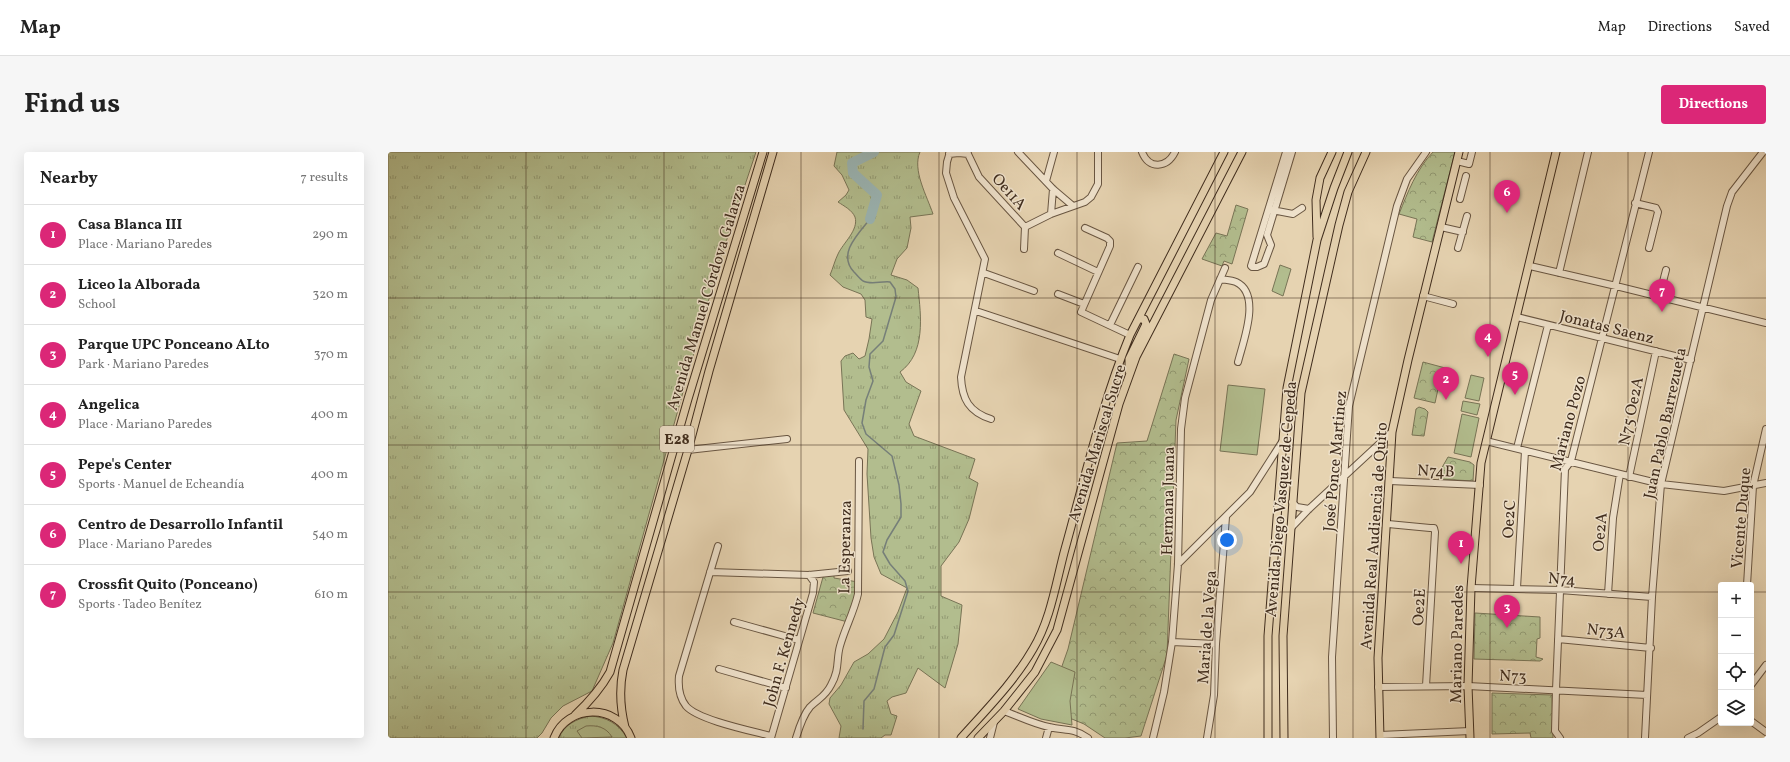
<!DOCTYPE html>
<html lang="en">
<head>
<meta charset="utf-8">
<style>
	:root { --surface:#fff; --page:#f6f6f6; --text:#222; --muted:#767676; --line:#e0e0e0; --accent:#db2777 }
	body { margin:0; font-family:Vollkorn,serif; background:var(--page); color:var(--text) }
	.controls { position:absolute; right:12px; bottom:12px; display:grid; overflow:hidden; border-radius:4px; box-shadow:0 4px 16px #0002 }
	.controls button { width:36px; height:36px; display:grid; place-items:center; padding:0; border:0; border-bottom:1px solid var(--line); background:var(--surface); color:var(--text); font:20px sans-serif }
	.you { position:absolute; left:839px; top:388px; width:14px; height:14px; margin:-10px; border:3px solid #fff; border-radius:50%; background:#1a73e8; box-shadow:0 0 0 6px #1a73e833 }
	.badge { display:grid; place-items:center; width:26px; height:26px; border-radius:50%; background:var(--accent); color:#fff; font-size:13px; font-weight:700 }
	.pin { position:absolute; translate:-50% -33px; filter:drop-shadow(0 1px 2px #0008) }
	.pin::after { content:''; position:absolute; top:21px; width:14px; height:12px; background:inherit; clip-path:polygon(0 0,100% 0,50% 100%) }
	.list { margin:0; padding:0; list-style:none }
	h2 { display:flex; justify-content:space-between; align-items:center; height:52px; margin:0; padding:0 16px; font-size:17px }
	h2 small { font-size:13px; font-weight:400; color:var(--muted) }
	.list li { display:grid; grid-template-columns:26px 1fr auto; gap:12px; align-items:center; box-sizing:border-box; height:60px; padding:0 16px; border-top:1px solid var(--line) }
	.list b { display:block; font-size:15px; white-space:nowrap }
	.list p { margin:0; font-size:13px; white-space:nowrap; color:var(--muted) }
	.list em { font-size:13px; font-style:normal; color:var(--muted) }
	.icon { flex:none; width:22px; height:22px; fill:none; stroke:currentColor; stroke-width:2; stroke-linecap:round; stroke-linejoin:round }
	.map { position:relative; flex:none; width:1378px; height:586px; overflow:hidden; border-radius:4px }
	header { display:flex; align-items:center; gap:24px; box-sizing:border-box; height:56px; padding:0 20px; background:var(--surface); border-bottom:1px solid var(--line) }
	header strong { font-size:19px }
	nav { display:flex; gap:22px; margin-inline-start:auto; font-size:14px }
	.intro { display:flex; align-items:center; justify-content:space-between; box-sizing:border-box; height:96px; padding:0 24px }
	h1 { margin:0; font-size:28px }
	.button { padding:10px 18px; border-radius:4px; background:var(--accent); color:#fff; font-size:14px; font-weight:700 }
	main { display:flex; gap:24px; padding:0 24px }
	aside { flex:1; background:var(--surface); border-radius:4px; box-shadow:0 4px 16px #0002 }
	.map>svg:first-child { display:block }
	.grass { fill:url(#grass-tufts); stroke:#787456 }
	.forest { fill:url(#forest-crowns); stroke:#787456 }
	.garden { fill:#b2bd8e; stroke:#787456 }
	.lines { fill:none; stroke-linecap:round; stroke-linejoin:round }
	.stream { stroke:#767f79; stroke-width:1.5 }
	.river { stroke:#9ab6b6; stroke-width:10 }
	.minor-casing { stroke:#695642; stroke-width:8 }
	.major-casing { stroke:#3f2c1d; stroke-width:9 }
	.minor { stroke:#efe2cc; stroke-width:6 }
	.major { stroke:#e6d3b1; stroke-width:7 }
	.grid { fill:none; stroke:#3f2c1d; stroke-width:1; stroke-opacity:0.55 }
	.labels { text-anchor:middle; stroke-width:3; stroke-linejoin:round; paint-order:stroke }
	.shield { fill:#efe2cc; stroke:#746352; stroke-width:1 }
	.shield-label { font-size:15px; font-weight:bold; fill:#3f2c1d }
	.street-label { font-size:16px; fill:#3f2c1d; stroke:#efe2cc }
</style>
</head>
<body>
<header>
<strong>Map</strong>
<nav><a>Map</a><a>Directions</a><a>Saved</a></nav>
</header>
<div class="intro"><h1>Find us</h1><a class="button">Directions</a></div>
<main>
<aside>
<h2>Nearby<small>7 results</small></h2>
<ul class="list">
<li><span class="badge">1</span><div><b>Casa Blanca III</b><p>Place · Mariano Paredes</p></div><em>290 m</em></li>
<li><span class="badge">2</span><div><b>Liceo la Alborada</b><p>School</p></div><em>320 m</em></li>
<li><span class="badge">3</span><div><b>Parque UPC Ponceano ALto</b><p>Park · Mariano Paredes</p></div><em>370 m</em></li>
<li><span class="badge">4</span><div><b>Angelica</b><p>Place · Mariano Paredes</p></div><em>400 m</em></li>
<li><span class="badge">5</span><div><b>Pepe's Center</b><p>Sports · Manuel de Echeandía</p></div><em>400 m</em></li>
<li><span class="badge">6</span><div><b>Centro de Desarrollo Infantil</b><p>Place · Mariano Paredes</p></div><em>540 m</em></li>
<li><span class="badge">7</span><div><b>Crossfit Quito (Ponceano)</b><p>Sports · Tadeo Benítez</p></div><em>610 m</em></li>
</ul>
</aside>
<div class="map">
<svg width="1378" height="586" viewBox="0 0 1378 586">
	<defs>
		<pattern id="grass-tufts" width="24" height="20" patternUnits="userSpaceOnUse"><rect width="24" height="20" fill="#b2bd8e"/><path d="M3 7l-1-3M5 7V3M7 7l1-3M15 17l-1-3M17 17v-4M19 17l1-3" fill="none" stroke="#929a73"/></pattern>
		<pattern id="forest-crowns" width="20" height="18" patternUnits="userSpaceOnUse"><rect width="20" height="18" fill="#b2bd8e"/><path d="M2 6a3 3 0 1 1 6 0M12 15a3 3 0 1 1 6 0" fill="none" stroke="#929a73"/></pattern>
	</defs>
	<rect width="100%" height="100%" fill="#e6d3b1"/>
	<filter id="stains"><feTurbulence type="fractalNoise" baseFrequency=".005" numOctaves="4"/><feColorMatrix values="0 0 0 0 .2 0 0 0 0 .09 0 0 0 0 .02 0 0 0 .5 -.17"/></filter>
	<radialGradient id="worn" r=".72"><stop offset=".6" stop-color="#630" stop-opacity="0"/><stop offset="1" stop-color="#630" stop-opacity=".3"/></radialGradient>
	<!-- grass -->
	<path class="grass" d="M 0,0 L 368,0 L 331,111 L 225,491 L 204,539 L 175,554 L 163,566 L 154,581 L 149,586 L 0,586 Z
		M 449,0 L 532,0 C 524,18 539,44 545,62 L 522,65 L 523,76 L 519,96 L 509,107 L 503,123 L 519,128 L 530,136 C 533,164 538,201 512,220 L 518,230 L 533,239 L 521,272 L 526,284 L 587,307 L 581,326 L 590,331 L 581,367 L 571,390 L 553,414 L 553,444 L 574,453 L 570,492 L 557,536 L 530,516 L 518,541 L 504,545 L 499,549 L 503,562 L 509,564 L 503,583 L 497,583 L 493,586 L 451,586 L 453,574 L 441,552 L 442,546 L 453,533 L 466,510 L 480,502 L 496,487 L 510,460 L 519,436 L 493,422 L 486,405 L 483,386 L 479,322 L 480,297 L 456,258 L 453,209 L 457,204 L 465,201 L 471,207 L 477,204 L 481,187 L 484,167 L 478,165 L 477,148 L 473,142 L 455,135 L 442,123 C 445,116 447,108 450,102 C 455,91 471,78 467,65 C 464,58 456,54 450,50 L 458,43 L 461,38 L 454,23 L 446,14 Z
		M 202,564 C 218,565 230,571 239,586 L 171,586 C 176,573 188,567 202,564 Z"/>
	<!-- forest -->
	<path class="forest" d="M 1045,0 L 1067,0 L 1044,90 L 1025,85 L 1029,67 L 1011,62 C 1020,40 1028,18 1045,0 Z
		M 848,53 L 860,57 L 844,112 L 836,109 L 834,114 L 814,107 L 828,81 L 839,84 Z
		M 786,202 L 801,207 L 788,268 L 779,503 L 753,584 L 737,586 L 717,586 L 696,572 L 679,565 L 667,534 L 680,497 L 729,291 L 759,289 Z
		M 1035,210 L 1061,217 L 1058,228 L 1050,237 L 1047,251 L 1026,246 Z
		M 1031,255 L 1037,257 L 1040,260 L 1036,284 L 1024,283 L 1028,257 Z
		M 1060,305 L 1082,310 L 1086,313 L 1085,329 L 1051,327 L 1052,319 Z
		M 446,423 L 446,426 L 470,430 L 468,445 L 460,470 L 425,461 L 435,425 Z
		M 1087,461 L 1152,465 L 1152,486 L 1149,487 L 1148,505 L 1155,507 L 1152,509 L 1086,507 Z
		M 1104,541 L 1164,543 L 1165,586 L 1143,586 L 1142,581 L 1104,582 Z"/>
	<!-- garden -->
	<path class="garden" d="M 892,113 L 903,117 L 895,144 L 884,139 Z
		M 1083,223 L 1096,226 L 1091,249 L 1077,246 Z
		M 840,233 L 877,237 L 869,303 L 832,299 Z
		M 1075,249 L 1092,252 L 1089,263 L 1073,259 Z
		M 1074,262 L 1091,266 L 1083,305 L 1066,301 Z
		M 663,510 L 687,520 L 682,549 L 684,573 L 653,567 L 630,557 Z
		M 198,574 C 209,573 218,575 224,585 L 194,586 L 189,579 Z"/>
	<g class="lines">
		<!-- stream -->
		<path class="stream" d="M 475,577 L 476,549 L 486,537 L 497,495 L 506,483 L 520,439 L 517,429 L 502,412 L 495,400 L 499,388 L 513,365 L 513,352 L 511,333 L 504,304 L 478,282 L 474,271 L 478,248 L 485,229 L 481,215 L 482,202 L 495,189 L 508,145 L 507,137 L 502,130 C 493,129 483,133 475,129 C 472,127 469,123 466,120 C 449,102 470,82 482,67"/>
		<!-- river -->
		<path class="river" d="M 482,67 L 489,43 L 465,21 L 464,11 L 486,0"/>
		<!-- minor casing -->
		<g class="minor-casing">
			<path id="minor" d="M 562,0 L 559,10 L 558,21 L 566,46 L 597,107 L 573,225 C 574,247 581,260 603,267
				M 579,0 L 591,25 L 637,75 L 636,97
				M 630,0 L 665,37 L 685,54
				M 754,0 C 761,18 779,16 787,0
				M 898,0 L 863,114 L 864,115 L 869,115 L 876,112 L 883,93 L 879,83 L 904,0
				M 561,2 L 571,1 L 580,2
				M 1069,9 L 1081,12 L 1084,0
				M 658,29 L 666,0
				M 1072,47 L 1078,24
				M 1247,51 L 1268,56 L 1270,60 L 1261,96
				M 884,58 L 905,62 L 914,56
				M 663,62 L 665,37
				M 637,75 L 663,62 L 697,50 L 703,45 L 710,32 L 710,0
				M 1053,75 L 1075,80
				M 697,76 L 719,86 L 722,89 L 722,94 L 693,160 L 742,183
				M 1070,96 L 1079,64
				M 670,101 L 710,120
				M 1142,114 L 1228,134 L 1378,171
				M 596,121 L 646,139
				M 1171,121 L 1200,0
				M 832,127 C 837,128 843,128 848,130 C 874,142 855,190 850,210
				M 670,142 L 696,152
				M 1035,144 L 1065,152
				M 1271,145 L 1278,118
				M 588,159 L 732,207
				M 1129,165 L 1303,208
				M 722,173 L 750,115
				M 1098,289 L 1273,332 L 1336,339 L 1378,331
				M 1129,296 L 1160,173
				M 300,298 L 399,287
				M 1241,325 L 1268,199
				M 1002,329 L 1092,333
				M 904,350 L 909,355 L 921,357
				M 1000,372 L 1042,376 L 1046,376 L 1047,380 L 1038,534
				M 902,377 L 921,357 L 1004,280
				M 330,394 L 291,524 C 290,535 291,545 298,554 C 310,568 364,579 383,584
				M 790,412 L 862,340 L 894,290
				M 322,420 L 421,423 L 460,419
				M 1359,433 L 1365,334 L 1378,277
				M 1083,436 L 1172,438 L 1264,445
				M 1129,436 L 1137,299
				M 1220,442 L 1225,366 L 1232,322
				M 346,470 L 411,488
				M 1170,487 L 1263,496
				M 784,490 L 828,492
				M 331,517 L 398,536
				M 1363,533 L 1378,513
				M 990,535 L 1080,534 L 1259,543
				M 616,559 C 630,564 646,572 661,575 C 677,579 684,575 700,586
				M 1363,569 L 1378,580
				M 992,583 L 1082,579
				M 383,586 L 425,441 L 426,430 L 421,423
				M 408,586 C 411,576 415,563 422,555 C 431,546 437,545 443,533 C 452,517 448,508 452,494 C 457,476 466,460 470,442 L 471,309
				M 602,586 L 606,570
				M 658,586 L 661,575
				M 765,586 L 776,540 L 784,490 L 790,412 L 793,277 L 797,246 L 823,148 L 837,116
				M 819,586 L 826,543 L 828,492 L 838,365
				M 945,586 L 944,505 L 961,254 L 1009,54 L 1019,27 L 1038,0
				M 1172,586 L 1167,579 L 1168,538 L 1177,317 L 1183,309 L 1261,0
				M 1257,586 L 1264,445 L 1273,332 L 1339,54 L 1344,40 L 1375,0
				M 1300,586 L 1310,581 L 1333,565"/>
		</g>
		<!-- major casing -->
		<g class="major-casing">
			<path id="major" d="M 929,85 L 928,48 L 932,26 L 944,0
				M 741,219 L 741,207 L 758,172 L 756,167 L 751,167
				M 187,563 C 201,550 212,538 222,520 L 300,247 L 375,0
				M 237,575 C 232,555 231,538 235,518 L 300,298 L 321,219 L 385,0
				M 166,586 C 179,552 230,551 243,586
				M 573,586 C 598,558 626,530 645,497 C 663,467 668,430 677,397 C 697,325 714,251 742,183 L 836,0
				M 590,586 L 616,559 L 647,520 L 669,478 L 731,252 L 748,205 L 854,0
				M 880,586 L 880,484 L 899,236 L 929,88 L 946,36 L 960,0
				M 896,586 L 895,484 L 913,241 L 951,73 L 960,40 L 978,0
				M 992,586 L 990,506 L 1004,280 L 1020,208 L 1071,0
				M 1082,586 L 1080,534 L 1083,436 L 1093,311 L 1168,0"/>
		</g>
		<!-- minor -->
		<use href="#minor" class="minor"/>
		<!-- major -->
		<use href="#major" class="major"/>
	</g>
	<!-- grid -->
	<path class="grid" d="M 138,0 L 138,586M 276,0 L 276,586M 413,0 L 413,586M 551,0 L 551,586M 689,0 L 689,586M 827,0 L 827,586M 965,0 L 965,586M 1102,0 L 1102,586M 1240,0 L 1240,586M 0,146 L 1378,146M 0,293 L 1378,293M 0,440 L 1333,440M 1363,440 L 1378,440"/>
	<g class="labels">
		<!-- shield labels -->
		<rect class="shield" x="272" y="274" width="34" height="26" rx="3"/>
		<g class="shield-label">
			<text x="289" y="292">E28</text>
		</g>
		<!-- street labels -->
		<g class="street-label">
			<text transform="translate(622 39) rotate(48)" y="6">Oe11A</text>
			<text transform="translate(317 145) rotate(-73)" y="6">Avenida Manuel Córdova Galarza</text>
			<text transform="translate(1219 174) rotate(14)" y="6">Jonatas Saenz</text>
			<text transform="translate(1242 259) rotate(-78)" y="6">N75 Oe2A</text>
			<text transform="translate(1179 271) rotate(-75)" y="6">Mariano Pozo</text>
			<text transform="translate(1276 271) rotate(-78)" y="6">Juan Pablo Barrezueta</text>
			<text transform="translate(708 291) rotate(-73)" y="6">Avenida Mariscal Sucre</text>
			<text transform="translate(946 309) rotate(-85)" y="6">José Ponce Martinez</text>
			<text transform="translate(1048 318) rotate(2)" y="6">N74B</text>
			<text transform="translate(892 347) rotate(-85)" y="6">Avenida Diego Vasquez de Cepeda</text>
			<text transform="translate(779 349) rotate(-89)" y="6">Hermana Juana</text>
			<text transform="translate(1352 366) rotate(-85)" y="6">Vicente Duque</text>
			<text transform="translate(1120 367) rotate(-87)" y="6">Oe2C</text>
			<text transform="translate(1211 380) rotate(-85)" y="6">Oe2A</text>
			<text transform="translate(985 384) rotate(-86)" y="6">Avenida Real Audiencia de Quito</text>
			<text transform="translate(456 395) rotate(-89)" y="6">La Esperanza</text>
			<text transform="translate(1174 426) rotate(4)" y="6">N74</text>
			<text transform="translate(1030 455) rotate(-87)" y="6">Oe2E</text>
			<text transform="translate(818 475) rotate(-86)" y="6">Maria de la Vega</text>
			<text transform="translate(1218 478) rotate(6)" y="6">N73A</text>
			<text transform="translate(1068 492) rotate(-89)" y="6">Mariano Paredes</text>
			<text transform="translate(395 500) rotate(-74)" y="6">John F. Kennedy</text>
			<text transform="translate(1125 523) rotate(2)" y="6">N73</text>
		</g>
	</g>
	<rect width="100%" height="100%" filter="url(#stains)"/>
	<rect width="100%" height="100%" fill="url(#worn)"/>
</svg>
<div class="controls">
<button>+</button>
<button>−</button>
<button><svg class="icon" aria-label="locate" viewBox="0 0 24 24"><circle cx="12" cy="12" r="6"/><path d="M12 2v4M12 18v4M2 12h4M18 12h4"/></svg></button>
<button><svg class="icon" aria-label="layers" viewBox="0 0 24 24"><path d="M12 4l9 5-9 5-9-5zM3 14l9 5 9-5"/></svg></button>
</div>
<div class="you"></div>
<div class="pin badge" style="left:1073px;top:412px">1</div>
<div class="pin badge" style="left:1058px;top:248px">2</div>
<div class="pin badge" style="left:1119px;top:476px">3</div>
<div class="pin badge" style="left:1100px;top:205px">4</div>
<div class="pin badge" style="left:1127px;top:243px">5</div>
<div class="pin badge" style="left:1119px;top:61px">6</div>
<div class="pin badge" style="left:1274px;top:160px">7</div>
</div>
</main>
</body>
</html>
